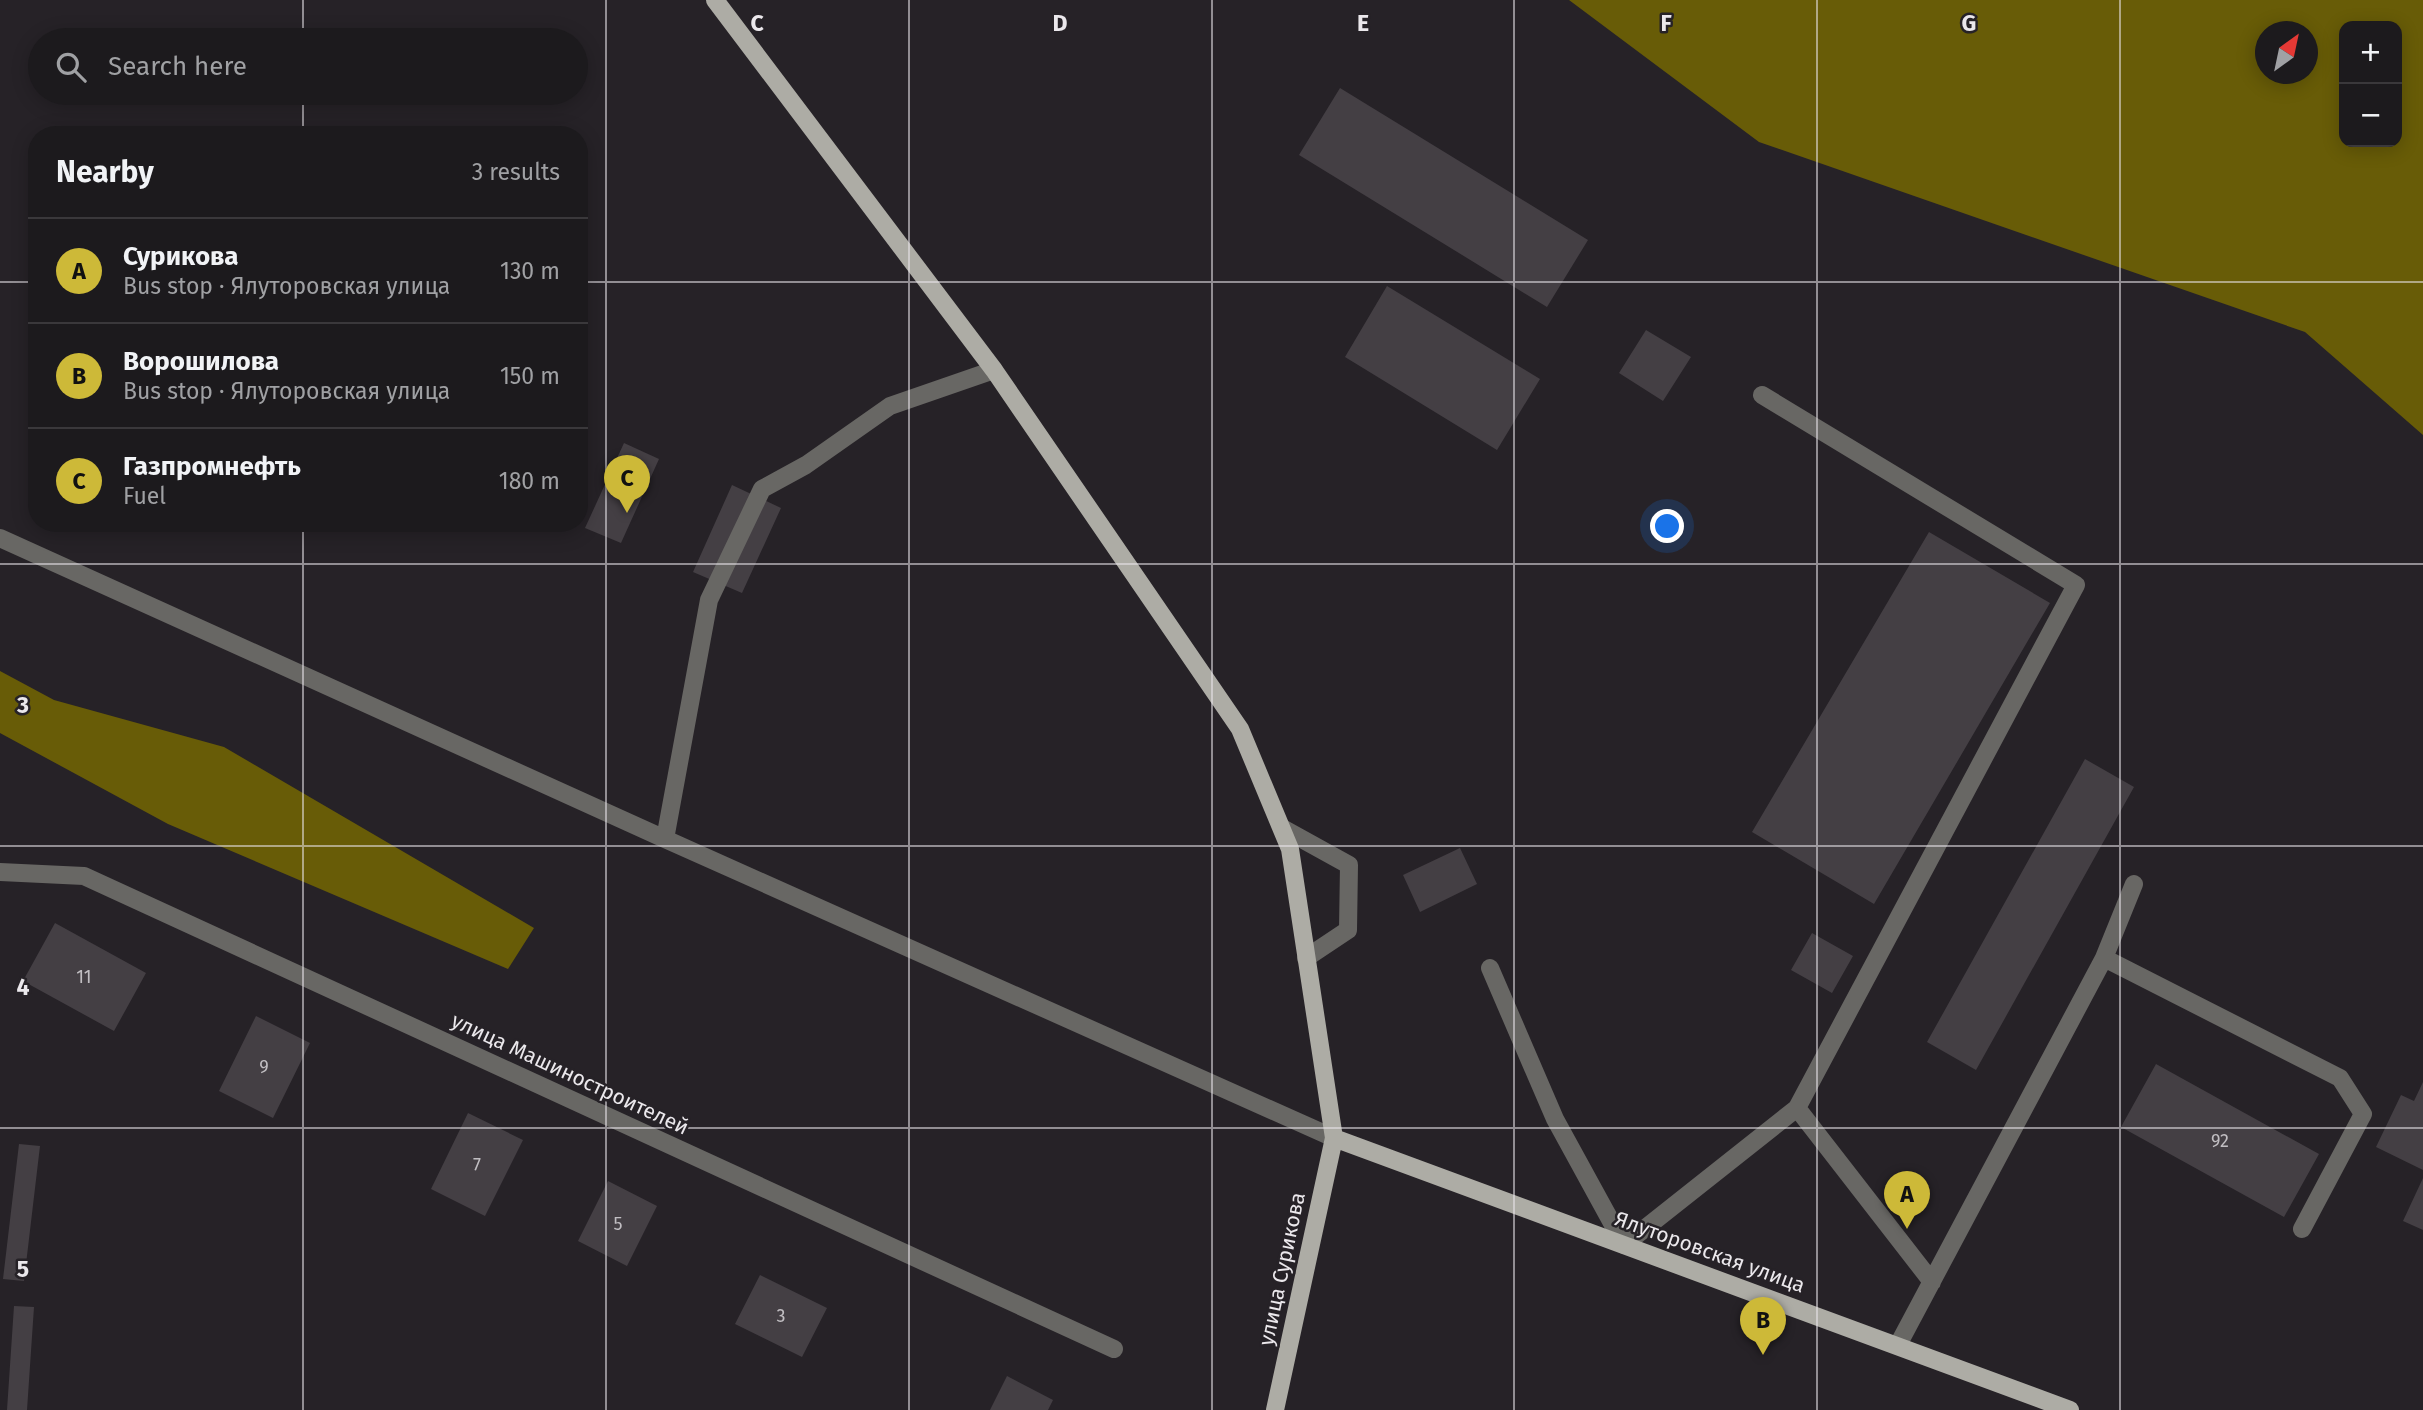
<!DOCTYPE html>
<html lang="en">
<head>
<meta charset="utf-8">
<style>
	:root { --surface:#1c1a1d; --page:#252326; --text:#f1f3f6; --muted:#a0a1a4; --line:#3a383b; --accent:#cdb938 }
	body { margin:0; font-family:"Fira Sans",sans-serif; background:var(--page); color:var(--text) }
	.controls { position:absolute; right:21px; top:21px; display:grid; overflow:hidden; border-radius:14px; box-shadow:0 4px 18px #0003 }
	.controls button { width:63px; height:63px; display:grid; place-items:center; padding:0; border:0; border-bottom:2px solid var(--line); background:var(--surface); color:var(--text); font:35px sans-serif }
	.compass { position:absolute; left:2255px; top:21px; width:63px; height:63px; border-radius:50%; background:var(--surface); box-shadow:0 4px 18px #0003; rotate:33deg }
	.you { position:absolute; left:1668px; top:527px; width:24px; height:24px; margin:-18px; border:5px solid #fff; border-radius:50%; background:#1a73e8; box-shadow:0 0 0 10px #1a73e833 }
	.badge { display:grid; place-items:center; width:46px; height:46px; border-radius:50%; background:var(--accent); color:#111; font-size:23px; font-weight:700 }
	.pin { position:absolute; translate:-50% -58px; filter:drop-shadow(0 2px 4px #0008) }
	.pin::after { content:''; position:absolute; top:37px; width:24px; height:21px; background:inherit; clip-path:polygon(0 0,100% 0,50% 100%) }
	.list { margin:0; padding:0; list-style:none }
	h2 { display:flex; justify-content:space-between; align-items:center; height:91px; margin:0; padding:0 28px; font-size:30px }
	h2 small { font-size:23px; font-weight:400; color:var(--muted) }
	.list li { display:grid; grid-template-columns:46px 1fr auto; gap:21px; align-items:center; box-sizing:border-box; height:105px; padding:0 28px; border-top:2px solid var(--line) }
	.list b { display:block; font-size:26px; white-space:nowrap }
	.list p { margin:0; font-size:23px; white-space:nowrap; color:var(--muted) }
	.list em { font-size:23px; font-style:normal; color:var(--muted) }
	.icon { flex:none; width:38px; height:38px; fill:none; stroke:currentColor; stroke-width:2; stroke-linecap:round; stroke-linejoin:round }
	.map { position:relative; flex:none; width:2423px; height:1410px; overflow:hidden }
	.search { position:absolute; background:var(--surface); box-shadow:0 4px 18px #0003; left:28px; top:28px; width:560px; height:77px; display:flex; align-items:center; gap:18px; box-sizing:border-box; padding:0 24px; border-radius:38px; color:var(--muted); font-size:26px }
	.panel { position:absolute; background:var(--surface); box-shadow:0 4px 18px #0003; left:28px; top:126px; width:560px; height:406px; border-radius:28px }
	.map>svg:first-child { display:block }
	.forest { fill:#685c07; fill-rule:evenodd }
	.building { fill:#443f44 }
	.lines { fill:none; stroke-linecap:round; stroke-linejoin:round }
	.minor { stroke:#686764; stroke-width:18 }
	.major { stroke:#adaca5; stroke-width:18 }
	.grid { fill:none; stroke:#ebe8ec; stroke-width:2; stroke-opacity:0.55 }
	.labels { text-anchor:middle; stroke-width:5; stroke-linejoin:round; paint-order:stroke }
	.number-label { font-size:18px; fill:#c1bec2 }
	.street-label { font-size:21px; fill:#ebe8ec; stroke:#262227 }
	.grid-label { font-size:23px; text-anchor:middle; font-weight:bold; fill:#ebe8ec; stroke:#262227; stroke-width:5; stroke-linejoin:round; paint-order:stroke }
</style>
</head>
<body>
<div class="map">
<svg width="2423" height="1410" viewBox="0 0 2423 1410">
	<rect width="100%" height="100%" fill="#262227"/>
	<!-- forest -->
	<path class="forest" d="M 1569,0 L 2423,0 L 2423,435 L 2305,332 L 1759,142 ZM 2344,26 L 2397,26 L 2397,142 L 2344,142 ZM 2266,32 L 2308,32 L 2308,74 L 2266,74 Z
		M 0,671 L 54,700 L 224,747 L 534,928 L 508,969 L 168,824 L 0,733 Z"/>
	<!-- building -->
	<path class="building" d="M 1340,88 L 1588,240 L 1547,307 L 1299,155 Z
		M 1387,286 L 1540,379 L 1497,450 L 1345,357 Z
		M 1646,330 L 1691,357 L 1663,401 L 1619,373 Z
		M 624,443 L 659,459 L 621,543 L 585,528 Z
		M 732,485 L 781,508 L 742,593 L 693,572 Z
		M 1929,532 L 2050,603 L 1874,904 L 1752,832 Z
		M 2085,759 L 2134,787 L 1976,1070 L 1927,1042 Z
		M 1460,848 L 1477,884 L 1420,912 L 1403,875 Z
		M 55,923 L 146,973 L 114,1031 L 23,981 Z
		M 1812,933 L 1853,956 L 1832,993 L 1791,970 Z
		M 256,1016 L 310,1043 L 273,1118 L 219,1091 Z
		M 2156,1064 L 2319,1154 L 2284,1217 L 2121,1127 Z
		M 2423,1082 L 2423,1170 L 2376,1147 L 2401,1095 L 2414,1101 Z
		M 468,1113 L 523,1140 L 485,1216 L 431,1189 Z
		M 19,1144 L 40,1146 L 24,1281 L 3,1279 Z
		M 2423,1178 L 2423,1230 L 2403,1221 Z
		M 608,1181 L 657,1206 L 627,1266 L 578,1241 Z
		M 760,1275 L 827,1308 L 802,1357 L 735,1324 Z
		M 14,1306 L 34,1307 L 27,1410 L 7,1410 Z
		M 1007,1376 L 1053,1400 L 1048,1410 L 990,1410 Z"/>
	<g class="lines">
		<!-- minor -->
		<path class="minor" d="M 1762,395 L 2076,585 L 1797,1108 L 1932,1282
			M 0,538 L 665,839 L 1334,1138
			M 1282,828 L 1349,865 L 1348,930 L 1306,958
			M 665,839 L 709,600 L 762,489 L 806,465 L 890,406 L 994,370
			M 0,872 L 84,876 L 1114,1349
			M 2104,958 L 2134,884
			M 1490,968 L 1555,1119 L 1624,1245 L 1797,1108
			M 1898,1345 L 2104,958 L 2340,1078 L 2363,1114 L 2302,1229"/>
		<!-- major -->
		<path class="major" d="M 715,0 L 994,370 L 1240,729 L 1290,849 L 1334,1138 L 1275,1410
			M 1334,1138 L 2070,1410"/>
	</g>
	<!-- grid -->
	<path class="grid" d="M 303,0 L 303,40M 606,0 L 606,1410M 909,0 L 909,1410M 1212,0 L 1212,1410M 1514,0 L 1514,1410M 1817,0 L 1817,1410M 2120,0 L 2120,1410M 303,93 L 303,135M 0,282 L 37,282M 579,282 L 2423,282M 303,523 L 303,1410M 0,564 L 2423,564M 0,846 L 2423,846M 0,1128 L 2423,1128"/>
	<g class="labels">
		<!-- number labels -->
		<g class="number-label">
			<text x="84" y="983">11</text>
			<text x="264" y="1073">9</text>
			<text x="2220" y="1147">92</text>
			<text x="477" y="1171">7</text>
			<text x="618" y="1230">5</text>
			<text x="781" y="1322">3</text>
		</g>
		<!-- street labels -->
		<g class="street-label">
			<text transform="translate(570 1074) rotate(25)" y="7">улица Машиностроителей</text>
			<text transform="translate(1710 1252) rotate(20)" y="7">Ялуторовская улица</text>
			<text transform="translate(1282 1269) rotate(-78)" y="7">улица Сурикова</text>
		</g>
	</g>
	<g class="grid-label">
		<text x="757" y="31">C</text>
		<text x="1060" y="31">D</text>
		<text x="1363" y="31">E</text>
		<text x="1666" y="31">F</text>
		<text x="1969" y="31">G</text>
		<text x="23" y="713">3</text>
		<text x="23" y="995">4</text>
		<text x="23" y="1277">5</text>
	</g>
</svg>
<div class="controls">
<button>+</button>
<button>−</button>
</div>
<svg class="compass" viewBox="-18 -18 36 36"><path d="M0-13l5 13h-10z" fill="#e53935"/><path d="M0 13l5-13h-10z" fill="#a0a1a4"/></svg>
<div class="you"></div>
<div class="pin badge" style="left:1907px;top:1229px">A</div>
<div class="pin badge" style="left:1763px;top:1355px">B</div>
<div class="pin badge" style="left:627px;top:513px">C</div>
<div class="search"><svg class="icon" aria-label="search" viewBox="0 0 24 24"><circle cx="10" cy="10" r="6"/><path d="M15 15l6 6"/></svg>Search here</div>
<section class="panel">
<h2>Nearby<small>3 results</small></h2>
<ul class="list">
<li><span class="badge">A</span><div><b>Сурикова</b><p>Bus stop · Ялуторовская улица</p></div><em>130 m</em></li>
<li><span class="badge">B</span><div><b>Ворошилова</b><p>Bus stop · Ялуторовская улица</p></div><em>150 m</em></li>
<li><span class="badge">C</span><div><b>Газпромнефть</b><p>Fuel</p></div><em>180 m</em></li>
</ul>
</section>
</div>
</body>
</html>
